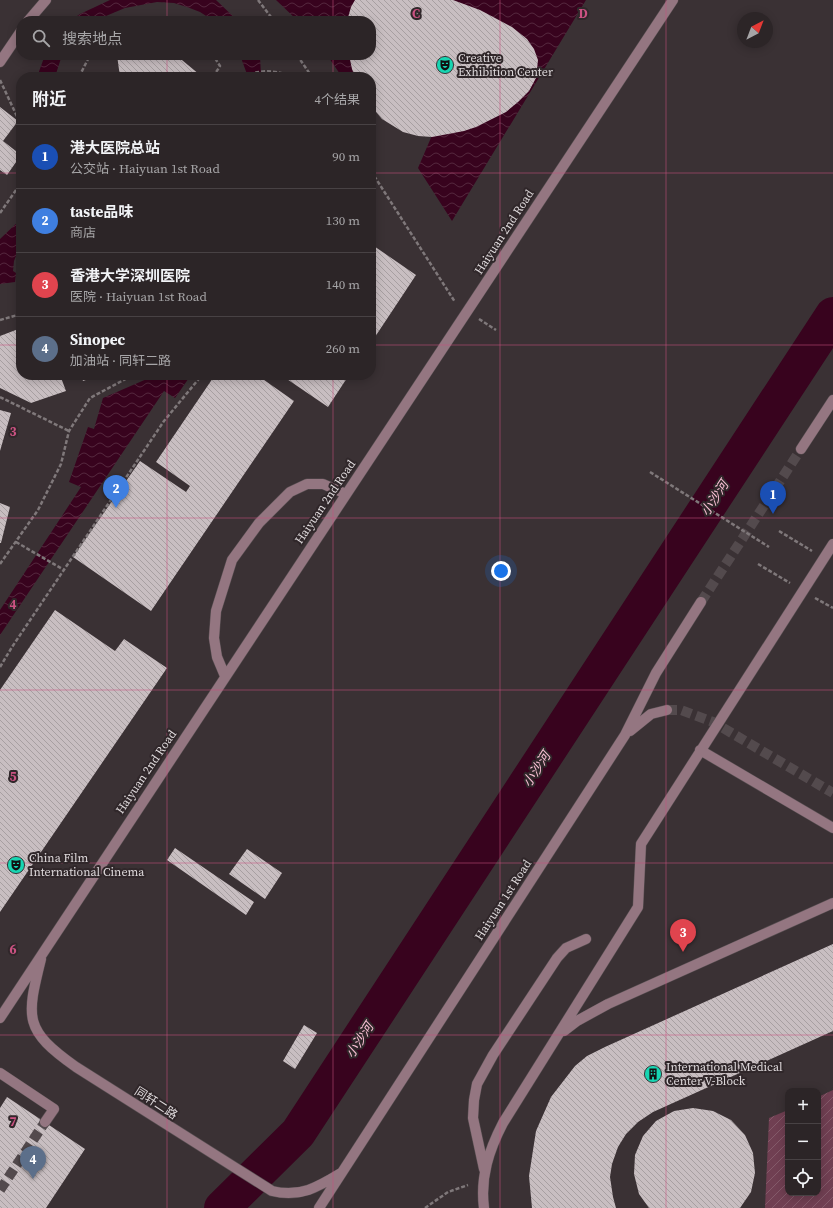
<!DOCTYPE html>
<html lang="zh">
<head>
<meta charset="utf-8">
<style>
	:root { --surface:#2c2527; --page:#342d2f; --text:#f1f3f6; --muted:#a6a5a7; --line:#484244; --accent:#bca0f2 }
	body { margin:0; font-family:"Source Serif 4","Noto Sans SC",serif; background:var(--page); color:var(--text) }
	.controls { position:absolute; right:12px; bottom:12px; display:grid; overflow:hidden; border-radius:8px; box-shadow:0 2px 10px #0003 }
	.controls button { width:36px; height:36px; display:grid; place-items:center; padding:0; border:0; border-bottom:1px solid var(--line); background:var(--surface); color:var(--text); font:20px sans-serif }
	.compass { position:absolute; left:737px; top:12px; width:36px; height:36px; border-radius:50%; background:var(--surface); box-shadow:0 2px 10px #0003; rotate:42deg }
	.you { position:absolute; left:501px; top:571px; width:14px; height:14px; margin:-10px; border:3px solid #fff; border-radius:50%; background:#1a73e8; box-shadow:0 0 0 6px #1a73e833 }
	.badge { display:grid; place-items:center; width:26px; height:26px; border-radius:50%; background:var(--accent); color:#fff; font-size:13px; font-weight:700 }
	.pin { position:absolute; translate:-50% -33px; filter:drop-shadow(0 1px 2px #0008) }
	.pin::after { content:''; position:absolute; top:21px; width:14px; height:12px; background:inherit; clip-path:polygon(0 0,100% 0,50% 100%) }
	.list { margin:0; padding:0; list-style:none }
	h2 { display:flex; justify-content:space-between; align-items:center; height:52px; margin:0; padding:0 16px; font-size:17px }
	h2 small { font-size:13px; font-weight:400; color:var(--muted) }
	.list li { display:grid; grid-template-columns:26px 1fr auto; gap:12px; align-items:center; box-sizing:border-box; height:64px; padding:0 16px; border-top:1px solid var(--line) }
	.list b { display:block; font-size:15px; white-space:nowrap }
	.list p { margin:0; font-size:13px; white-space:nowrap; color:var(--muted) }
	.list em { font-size:13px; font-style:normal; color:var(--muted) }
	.icon { flex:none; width:22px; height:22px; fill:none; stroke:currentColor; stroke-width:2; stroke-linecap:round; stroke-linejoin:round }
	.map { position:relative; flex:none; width:833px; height:1208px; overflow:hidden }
	.search { position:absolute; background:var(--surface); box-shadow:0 2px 10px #0003; left:16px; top:16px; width:360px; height:44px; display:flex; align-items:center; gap:10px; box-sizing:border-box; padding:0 14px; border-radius:16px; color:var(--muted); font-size:15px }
	.panel { position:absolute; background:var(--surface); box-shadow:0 2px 10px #0003; left:16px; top:72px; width:360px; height:308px; border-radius:16px }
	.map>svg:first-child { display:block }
	.garden { fill:url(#garden-furrows) }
	.water { fill:url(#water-waves) }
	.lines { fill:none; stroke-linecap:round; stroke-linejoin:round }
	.river { stroke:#38031e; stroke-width:36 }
	.building { fill:url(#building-back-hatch) }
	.minor-tunnel { stroke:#534a4d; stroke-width:10; stroke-dasharray:10 5; stroke-linecap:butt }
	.minor-casing { stroke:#584f52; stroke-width:11 }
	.path { stroke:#7f787a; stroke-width:2.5; stroke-dasharray:4 2; stroke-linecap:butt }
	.minor { stroke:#947681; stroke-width:10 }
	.grid { fill:none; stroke:#cb5282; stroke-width:1; stroke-opacity:0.55 }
	.labels { text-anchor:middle; stroke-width:4; stroke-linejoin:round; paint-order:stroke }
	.poi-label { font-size:12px; fill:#dfdadc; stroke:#30272a; text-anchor:start }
	.street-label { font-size:12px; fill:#dfdadc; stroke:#30272a }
	.water-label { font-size:13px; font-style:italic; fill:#fcc2d7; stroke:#30272a }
	.grid-label { font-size:13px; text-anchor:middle; font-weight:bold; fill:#cb5282; stroke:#30272a; stroke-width:4; stroke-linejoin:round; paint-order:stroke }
</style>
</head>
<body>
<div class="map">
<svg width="833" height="1208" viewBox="0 0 833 1208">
	<defs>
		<pattern id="garden-furrows" width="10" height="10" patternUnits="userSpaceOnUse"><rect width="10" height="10" fill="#703f52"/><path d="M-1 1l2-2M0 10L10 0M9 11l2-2" fill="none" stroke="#845a6a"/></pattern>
		<pattern id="water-waves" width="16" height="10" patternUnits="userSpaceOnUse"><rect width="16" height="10" fill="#38031e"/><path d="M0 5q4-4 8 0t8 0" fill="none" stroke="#54273e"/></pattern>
		<pattern id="building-back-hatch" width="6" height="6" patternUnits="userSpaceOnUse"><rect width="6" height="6" fill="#c8bec1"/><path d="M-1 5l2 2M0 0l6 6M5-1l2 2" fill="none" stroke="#a79fa1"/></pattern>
	</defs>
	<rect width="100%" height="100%" fill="#3a3134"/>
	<!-- garden -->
	<path class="garden" d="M 833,1090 L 833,1208 L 765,1208 L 769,1118 L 788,1110 L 788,1193 L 818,1193 L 818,1097 Z"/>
	<!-- water -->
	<path class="water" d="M 110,0 L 216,0 L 238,21 L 214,21 L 200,12 L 187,7 L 174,3 L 157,2 L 125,8 L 94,21 L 70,21 L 80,14 Z
		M 276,0 L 389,0 L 371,21 L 298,21 Z
		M 447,0 L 586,0 L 452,221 L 418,168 L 436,126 Z
		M 45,55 L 62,55 L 55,77 L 37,77 Z
		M 240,55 L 260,55 L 261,77 L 248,77 Z
		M 327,55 L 368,55 L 356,77 L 342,77 Z
		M 21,219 L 21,243 L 14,261 L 13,271 L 16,273 L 15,282 L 0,284 L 0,239 Z
		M 156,375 L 191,375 L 175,398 L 164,391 L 0,635 L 0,610 L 81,487 L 69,482 L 88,427 L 94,429 L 103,398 Z"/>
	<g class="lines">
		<!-- river -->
		<path class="river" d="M 222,1208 L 298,1133 L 833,315"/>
	</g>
	<!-- building -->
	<path class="building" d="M 355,0 L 453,0 L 480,10 L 512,27 L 527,39 L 534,49 L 538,60 L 536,78 L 529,91 L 518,102 L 506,112 L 476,127 L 464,131 L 432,137 L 418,136 L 403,132 L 382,119 L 371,106 L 371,77 L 355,77 L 352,69 L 349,55 L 371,55 L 371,21 L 347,21 L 351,7 Z
		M 117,55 L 176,55 L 200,75 L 198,77 L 160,77 L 155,74 L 152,77 L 120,77 Z
		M 0,107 L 18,121 L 3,141 L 21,155 L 7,175 L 0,170 Z
		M 371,244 L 416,275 L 371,343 Z
		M 21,328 L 21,375 L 60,375 L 66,391 L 31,403 L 0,388 L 0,336 Z
		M 81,375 L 100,375 L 83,381 Z
		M 215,375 L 257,375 L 294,401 L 151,611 L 73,557 L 140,461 L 186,492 L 190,486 L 156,462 Z
		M 281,375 L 349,375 L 328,407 Z
		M 0,410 L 11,413 L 0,451 Z
		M 0,503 L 10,507 L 1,543 L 0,543 Z
		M 55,610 L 115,651 L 124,639 L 167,668 L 0,912 L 0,690 Z
		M 175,848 L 254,902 L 246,915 L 167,860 Z
		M 247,849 L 282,873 L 265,899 L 229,874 Z
		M 833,944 L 833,1031 L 653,1112 L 638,1122 L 626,1134 L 618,1147 L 612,1164 L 610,1177 L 613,1197 L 616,1208 L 532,1208 L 529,1176 L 536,1131 L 551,1097 L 575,1066 L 587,1056 L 605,1047 Z
		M 304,1025 L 317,1033 L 295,1069 L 283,1061 Z
		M 7,1097 L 85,1149 L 46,1208 L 0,1208 L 0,1108 Z
		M 693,1108 L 713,1111 L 731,1120 L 745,1135 L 753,1153 L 755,1173 L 751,1192 L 740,1208 L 649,1208 L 639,1194 L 634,1174 L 635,1155 L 643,1136 L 656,1121 L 674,1111 Z"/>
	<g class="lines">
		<!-- minor-tunnel -->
		<path class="minor-tunnel" d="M 701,602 L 801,449
			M 667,710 L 681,710 L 713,722 L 833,793
			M 0,1190 L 45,1122"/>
		<!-- minor casing -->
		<g class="minor-casing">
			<path id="minor" d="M 28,21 L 46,0
				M 0,62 L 21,31
				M 801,449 L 833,400
				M 225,676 L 217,657 L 214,638 L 216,611 L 232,560 L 259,523 L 290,492 L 307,484 L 323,484 L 346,494
				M 630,731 L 651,714 L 667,710
				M 700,750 L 833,828
				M 41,959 C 26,1019 24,1030 76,1067 L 272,1191 C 300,1198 318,1187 341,1173
				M 0,1018 L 673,0
				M 564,1031 L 577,1021 L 608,1004 L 833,903
				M 0,1073 L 54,1109 L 45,1122
				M 484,1169 L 473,1118 L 474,1100 L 477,1084 L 493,1055 L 557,958 L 566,948 L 586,939
				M 319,1208 L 625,735 L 656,673 L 701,602
				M 484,1208 C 480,1177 489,1150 503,1123 L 638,907 L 641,844 L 833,544"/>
		</g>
		<!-- path -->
		<path class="path" d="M 258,0 L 274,21
			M 297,55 L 312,77
			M 79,77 L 90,55
			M 213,77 L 220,66 L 213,55
			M 244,77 C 261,68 277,71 295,77
			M 0,80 L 21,125
			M 371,171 L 455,302
			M 0,213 L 21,183
			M 479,319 L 496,330
			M 0,320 L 21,314
			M 0,397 L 69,431
			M 650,472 L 769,547
			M 779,531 L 812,551
			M 16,542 L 64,570
			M 0,564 L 38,510 L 61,464 L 69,431 L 90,398 L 133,375
			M 758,564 L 790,583
			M 815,598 L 833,608
			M 0,667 L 12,647 L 164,421 L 202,375
			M 425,1208 L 448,1192 L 468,1185"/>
		<!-- minor -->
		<use href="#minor" class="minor"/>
	</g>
	<!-- grid -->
	<path class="grid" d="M 167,0 L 167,21M 333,0 L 333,21M 500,0 L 500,1208M 666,0 L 666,1208M 167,55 L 167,77M 333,55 L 333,77M 0,173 L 21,173M 371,173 L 833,173M 0,345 L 21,345M 371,345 L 833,345M 167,375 L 167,1208M 333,375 L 333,1208M 0,518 L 833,518M 0,690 L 833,690M 0,863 L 833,863M 0,1035 L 833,1035"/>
	<!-- icons -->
	<defs>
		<g id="theatre-disc" transform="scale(0.9)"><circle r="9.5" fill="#17d5b2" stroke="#30272a"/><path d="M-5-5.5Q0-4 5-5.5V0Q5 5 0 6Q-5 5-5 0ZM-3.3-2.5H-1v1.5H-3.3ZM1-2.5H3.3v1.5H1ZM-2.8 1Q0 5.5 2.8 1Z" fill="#111"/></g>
		<g id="building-disc" transform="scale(0.9)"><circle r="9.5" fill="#17d5b2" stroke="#30272a"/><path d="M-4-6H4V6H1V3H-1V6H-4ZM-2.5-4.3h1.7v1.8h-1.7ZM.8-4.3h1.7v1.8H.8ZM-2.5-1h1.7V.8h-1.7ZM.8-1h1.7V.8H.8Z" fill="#111"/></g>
	</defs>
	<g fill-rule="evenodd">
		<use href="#theatre-disc" x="445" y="65"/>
		<use href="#theatre-disc" x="16" y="865"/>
		<use href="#building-disc" x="653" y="1074"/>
	</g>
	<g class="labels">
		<!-- poi labels -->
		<g class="poi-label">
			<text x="458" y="62">Creative<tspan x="458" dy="14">Exhibition Center</tspan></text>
			<text x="29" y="862">China Film<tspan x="29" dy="14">International Cinema</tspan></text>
			<text x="666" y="1071">International Medical<tspan x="666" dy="14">Center V-Block</tspan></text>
		</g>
		<!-- street labels -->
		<g class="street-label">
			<text transform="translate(504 232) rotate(-57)" y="4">Haiyuan 2nd Road</text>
			<text transform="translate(325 502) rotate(-56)" y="4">Haiyuan 2nd Road</text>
			<text transform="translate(146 772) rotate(-56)" y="4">Haiyuan 2nd Road</text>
			<text transform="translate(503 900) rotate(-57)" y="4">Haiyuan 1st Road</text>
			<text transform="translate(156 1103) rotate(33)" y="4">同轩二路</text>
		</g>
		<!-- water labels -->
		<g class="water-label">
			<text transform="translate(714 498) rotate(-57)" y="5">小沙河</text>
			<text transform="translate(536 769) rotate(-57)" y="5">小沙河</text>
			<text transform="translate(359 1040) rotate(-57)" y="5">小沙河</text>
		</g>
	</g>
	<g class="grid-label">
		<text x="416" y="18">C</text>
		<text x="583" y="18">D</text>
		<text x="13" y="436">3</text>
		<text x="13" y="609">4</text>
		<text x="13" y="781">5</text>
		<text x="13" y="954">6</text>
		<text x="13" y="1126">7</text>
	</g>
</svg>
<div class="controls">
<button>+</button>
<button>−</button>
<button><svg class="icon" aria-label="locate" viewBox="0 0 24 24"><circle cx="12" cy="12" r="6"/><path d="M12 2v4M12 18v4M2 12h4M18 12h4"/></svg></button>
</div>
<svg class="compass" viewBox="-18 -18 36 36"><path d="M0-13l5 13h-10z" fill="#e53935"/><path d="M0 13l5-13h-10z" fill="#a6a5a7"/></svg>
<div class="you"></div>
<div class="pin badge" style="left:773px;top:514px;background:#1a4fb4">1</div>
<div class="pin badge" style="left:116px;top:508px;background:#3f7fe0">2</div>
<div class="pin badge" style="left:683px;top:952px;background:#e0444e">3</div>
<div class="pin badge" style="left:33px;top:1179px;background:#5c6f8a">4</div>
<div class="search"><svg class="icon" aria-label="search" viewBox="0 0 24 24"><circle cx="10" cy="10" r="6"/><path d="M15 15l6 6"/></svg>搜索地点</div>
<section class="panel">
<h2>附近<small>4个结果</small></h2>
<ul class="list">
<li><span class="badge" style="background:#1a4fb4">1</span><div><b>港大医院总站</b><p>公交站 · Haiyuan 1st Road</p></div><em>90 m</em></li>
<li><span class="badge" style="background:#3f7fe0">2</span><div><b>taste品味</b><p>商店</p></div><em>130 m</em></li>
<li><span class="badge" style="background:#e0444e">3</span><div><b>香港大学深圳医院</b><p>医院 · Haiyuan 1st Road</p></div><em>140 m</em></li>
<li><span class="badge" style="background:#5c6f8a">4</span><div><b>Sinopec</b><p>加油站 · 同轩二路</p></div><em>260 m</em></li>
</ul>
</section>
</div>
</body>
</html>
